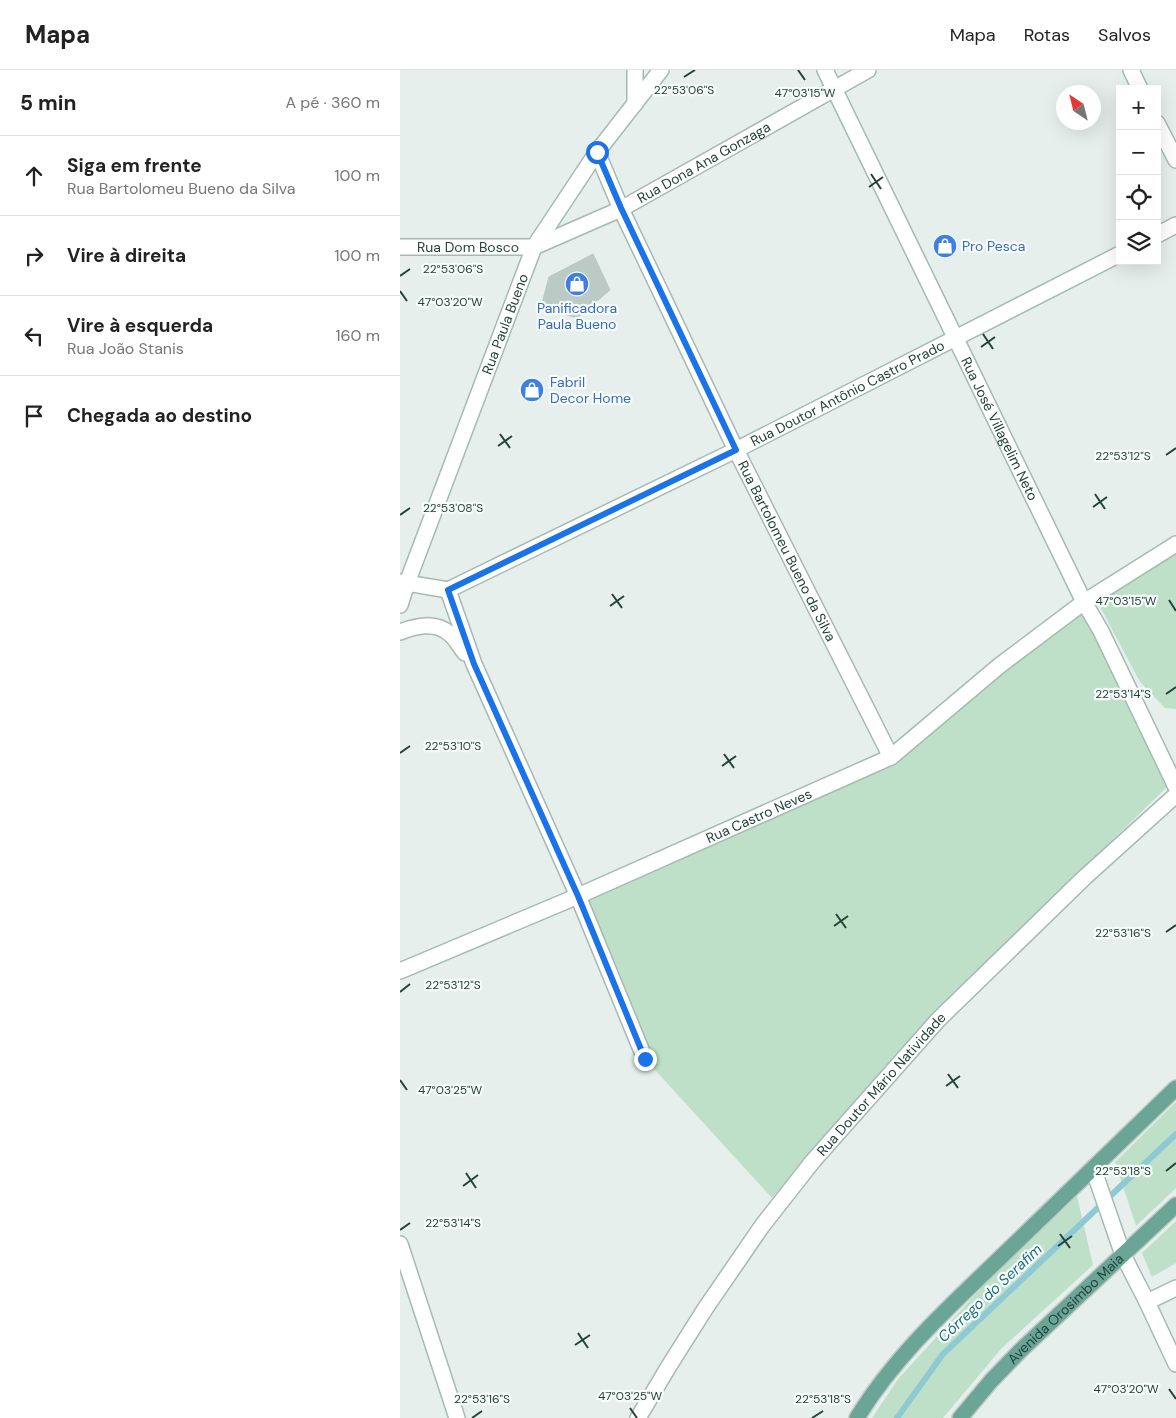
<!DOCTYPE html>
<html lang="pt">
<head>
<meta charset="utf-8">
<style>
	:root { --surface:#fff; --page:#f2f2f2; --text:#222; --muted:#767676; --line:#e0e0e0 }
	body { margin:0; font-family:"DM Sans",sans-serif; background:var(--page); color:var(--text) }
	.controls { position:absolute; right:15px; top:15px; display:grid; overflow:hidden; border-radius:0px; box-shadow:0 5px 20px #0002 }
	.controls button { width:45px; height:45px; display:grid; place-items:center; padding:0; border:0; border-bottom:1px solid var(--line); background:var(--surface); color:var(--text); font:25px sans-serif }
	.compass { position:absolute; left:656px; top:15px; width:45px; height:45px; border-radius:50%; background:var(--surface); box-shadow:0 5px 20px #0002; rotate:325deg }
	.stop { position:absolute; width:15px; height:15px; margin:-11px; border:4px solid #1a73e8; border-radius:50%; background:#fff }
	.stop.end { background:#1a73e8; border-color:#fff; box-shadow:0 1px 5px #0008 }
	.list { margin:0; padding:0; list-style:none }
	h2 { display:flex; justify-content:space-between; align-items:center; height:65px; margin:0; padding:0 20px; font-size:21px }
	h2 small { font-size:16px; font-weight:400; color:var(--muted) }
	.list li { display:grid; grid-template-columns:32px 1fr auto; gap:15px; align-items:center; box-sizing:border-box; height:80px; padding:0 20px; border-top:1px solid var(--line) }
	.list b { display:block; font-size:19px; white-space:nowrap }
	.list p { margin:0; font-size:16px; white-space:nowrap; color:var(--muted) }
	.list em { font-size:16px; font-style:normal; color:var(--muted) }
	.icon { flex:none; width:28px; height:28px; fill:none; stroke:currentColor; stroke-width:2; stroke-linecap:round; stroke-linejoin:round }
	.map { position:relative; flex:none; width:776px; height:1348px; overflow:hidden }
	header { display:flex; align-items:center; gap:30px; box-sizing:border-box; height:70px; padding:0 25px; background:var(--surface); border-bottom:1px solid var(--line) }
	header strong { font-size:24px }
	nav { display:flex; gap:28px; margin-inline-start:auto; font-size:18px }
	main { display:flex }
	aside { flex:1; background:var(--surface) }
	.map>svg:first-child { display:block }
	.green { fill:#bfe0c8 }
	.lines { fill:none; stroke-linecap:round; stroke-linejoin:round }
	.stream { stroke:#8ec9d4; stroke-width:6 }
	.building { fill:#bbcac4; stroke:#b8c9c2 }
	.minor-casing { stroke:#a8b8b2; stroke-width:18 }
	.secondary-casing { stroke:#a4bbb3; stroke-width:18 }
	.primary-casing { stroke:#c2cac8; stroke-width:18 }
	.minor { stroke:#fff; stroke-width:15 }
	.secondary { stroke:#fff; stroke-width:15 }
	.primary { stroke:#6aa596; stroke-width:15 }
	.route { stroke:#1a73e8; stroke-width:6 }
	.ticks { fill:none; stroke:#24423a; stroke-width:2 }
	.labels { text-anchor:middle; stroke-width:4.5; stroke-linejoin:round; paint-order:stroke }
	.street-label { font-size:14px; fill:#24423a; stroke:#f7fbf9 }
	.shop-label { font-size:14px; fill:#366cbe; stroke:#f7fbf9; text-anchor:start }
	.water-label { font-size:15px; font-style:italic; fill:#1c6f80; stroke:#f7fbf9 }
	.ticks-label { font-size:12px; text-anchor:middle; fill:#24423a; stroke:#f7fbf9; stroke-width:4.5; stroke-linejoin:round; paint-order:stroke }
</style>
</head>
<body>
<header>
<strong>Mapa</strong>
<nav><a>Mapa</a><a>Rotas</a><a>Salvos</a></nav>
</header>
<main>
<aside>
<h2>5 min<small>A pé · 360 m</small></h2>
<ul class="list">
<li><svg class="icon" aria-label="ahead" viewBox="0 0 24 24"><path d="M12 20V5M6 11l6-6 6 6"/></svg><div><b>Siga em frente</b><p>Rua Bartolomeu Bueno da Silva</p></div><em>100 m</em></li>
<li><svg class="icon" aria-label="right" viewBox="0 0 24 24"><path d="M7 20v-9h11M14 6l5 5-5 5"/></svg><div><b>Vire à direita</b></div><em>100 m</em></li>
<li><svg class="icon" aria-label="left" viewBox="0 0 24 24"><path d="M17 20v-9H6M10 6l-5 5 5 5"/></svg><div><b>Vire à esquerda</b><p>Rua João Stanis</p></div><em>160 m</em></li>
<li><svg class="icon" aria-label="arrive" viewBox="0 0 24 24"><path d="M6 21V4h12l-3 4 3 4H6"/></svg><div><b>Chegada ao destino</b></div></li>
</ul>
</aside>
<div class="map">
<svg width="776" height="1348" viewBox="0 0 776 1348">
	<rect width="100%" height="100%" fill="#e6efeb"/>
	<!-- green -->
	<path class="green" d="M 776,479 L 776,639 L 765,638 L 740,612 L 697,531 Z
		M 678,530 L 698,561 L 767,717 L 651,830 L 501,979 L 372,1128 L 245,989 L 182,824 L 496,695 L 587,609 Z
		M 776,1032 L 776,1118 L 736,1156 L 715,1092 Z
		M 677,1126 L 693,1195 L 601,1279 L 543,1348 L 472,1348 L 498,1309 L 585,1214 Z
		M 776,1151 L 776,1193 L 752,1207 L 742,1183 Z"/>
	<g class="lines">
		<!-- stream -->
		<path class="stream" d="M 497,1348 L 543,1284 L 776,1064"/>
	</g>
	<!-- building -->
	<path class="building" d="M 193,184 L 210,220 L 177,248 L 141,237 L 149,207 Z"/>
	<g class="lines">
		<!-- minor casing -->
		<g class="minor-casing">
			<g id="minor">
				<path d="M 731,0 L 740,19"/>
				<path d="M 757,53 L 776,90"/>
				<path id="s1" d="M 197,82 L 221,139 L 336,380 L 491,687"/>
				<path id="s2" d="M 0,177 L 134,177 L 221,139 L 468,0"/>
				<path d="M 48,520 L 74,594 L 178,826 L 245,989"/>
				<path d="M 0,562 C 16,556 35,551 50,564 C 56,569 60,577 65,583"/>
				<path id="s3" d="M 238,1348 L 269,1296 L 305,1239 L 362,1156 L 413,1091 L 538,950 L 685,807 L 776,725"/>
			</g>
		</g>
		<!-- secondary casing -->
		<g class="secondary-casing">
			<g id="secondary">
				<path id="s4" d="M 425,0 L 684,532 L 701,561 L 776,717"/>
				<path d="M 235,34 L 235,0"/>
				<path d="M 757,165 L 776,155"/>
				<path id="s5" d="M 0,512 L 48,520 L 336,380 L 720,184"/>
				<path id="s6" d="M 0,535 L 7,513 L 134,177 L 197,82 L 261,0"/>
				<path id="s7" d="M 0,901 L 178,826 L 491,687 L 599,596 L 684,532 L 776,474"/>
				<path d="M 693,1098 L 723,1185 L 747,1232 L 776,1294"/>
				<path d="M 0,1174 L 57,1348"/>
				<path d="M 747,1232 L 776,1218"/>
			</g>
		</g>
		<!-- primary casing -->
		<g class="primary-casing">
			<g id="primary">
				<path d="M 457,1348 C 494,1287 548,1238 598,1190 C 658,1132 717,1075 776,1018"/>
				<path id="s8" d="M 560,1348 L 591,1311 L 621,1280 L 776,1135"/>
			</g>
		</g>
		<!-- minor -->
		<use href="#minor" class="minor"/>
		<!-- secondary -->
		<use href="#secondary" class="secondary"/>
		<!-- primary -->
		<use href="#primary" class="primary"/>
	</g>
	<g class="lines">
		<!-- route -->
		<path class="route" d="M 197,82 L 221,138 L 336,380 L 48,520 L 74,594 L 178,826 L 245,989"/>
	</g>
	<!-- ticks -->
	<path class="ticks" d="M 398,0 L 405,10M 284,7 L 295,0M 471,104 L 481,119M 469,117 L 483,107M 0,206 L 10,199M 0,221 L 7,231M 583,264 L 593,279M 581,277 L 595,267M 100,364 L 110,378M 98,376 L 112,366M 766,385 L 776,378M 695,424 L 705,439M 693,437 L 707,427M 0,445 L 10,438M 212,524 L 222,538M 769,530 L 776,541M 210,536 L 224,526M 766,624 L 776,617M 0,683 L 10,676M 324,684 L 334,698M 322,696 L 336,686M 436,844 L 446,858M 434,856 L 448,846M 766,862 L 776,855M 0,922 L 10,914M 548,1004 L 558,1018M 0,1010 L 7,1020M 546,1016 L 560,1006M 766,1101 L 776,1093M 66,1103 L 76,1118M 63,1116 L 78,1105M 0,1160 L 10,1153M 660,1164 L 670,1178M 658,1176 L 672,1166M 178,1263 L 188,1278M 175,1275 L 190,1265M 769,1319 L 776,1329M 230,1338 L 237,1348M 72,1348 L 82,1341M 412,1348 L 423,1341"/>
	<!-- icons -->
	<defs>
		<g id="shop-disc" transform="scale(1.25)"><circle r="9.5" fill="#3f7fe0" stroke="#f7fbf9"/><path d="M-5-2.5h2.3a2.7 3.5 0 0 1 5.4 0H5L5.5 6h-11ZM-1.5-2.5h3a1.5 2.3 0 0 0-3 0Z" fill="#fff"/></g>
	</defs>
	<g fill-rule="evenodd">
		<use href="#shop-disc" x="545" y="176"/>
		<use href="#shop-disc" x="177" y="214"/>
		<use href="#shop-disc" x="132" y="320"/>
	</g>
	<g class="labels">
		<!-- street labels -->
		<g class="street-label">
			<text dy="5" stroke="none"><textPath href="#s2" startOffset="324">Rua Dona Ana Gonzaga</textPath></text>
			<text dy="5" stroke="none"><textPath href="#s2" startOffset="68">Rua Dom Bosco</textPath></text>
			<text dy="5" stroke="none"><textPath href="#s6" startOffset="300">Rua Paula Bueno</textPath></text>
			<text dy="5" stroke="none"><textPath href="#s5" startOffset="494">Rua Doutor Antônio Castro Prado</textPath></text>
			<text dy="5" stroke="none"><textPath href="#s4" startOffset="399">Rua José Villagelim Neto</textPath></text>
			<text dy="5" stroke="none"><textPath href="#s1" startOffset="442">Rua Bartolomeu Bueno da Silva</textPath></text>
			<text dy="5" stroke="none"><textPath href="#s7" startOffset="391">Rua Castro Neves</textPath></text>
			<text dy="5" stroke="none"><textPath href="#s3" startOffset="414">Rua Doutor Mário Natividade</textPath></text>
			<text dy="5" stroke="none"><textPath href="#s8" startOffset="152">Avenida Orosimbo Maia</textPath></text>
		</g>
		<!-- shop labels -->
		<g class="shop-label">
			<text x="562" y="181">Pro Pesca</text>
			<text x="177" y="243" text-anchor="middle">Panificadora<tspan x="177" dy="16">Paula Bueno</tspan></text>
			<text x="150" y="317">Fabril<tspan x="150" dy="16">Decor Home</tspan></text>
		</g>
		<!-- water labels -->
		<g class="water-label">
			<text transform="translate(590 1223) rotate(-43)" y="5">Córrego do Serafim</text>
		</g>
	</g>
	<g class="ticks-label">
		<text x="284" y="24">22°53'06"S</text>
		<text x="405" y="27">47°03'15"W</text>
		<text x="53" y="203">22°53'06"S</text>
		<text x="50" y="236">47°03'20"W</text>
		<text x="723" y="390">22°53'12"S</text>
		<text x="53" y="442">22°53'08"S</text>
		<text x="726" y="535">47°03'15"W</text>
		<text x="723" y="628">22°53'14"S</text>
		<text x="53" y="680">22°53'10"S</text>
		<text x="723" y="867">22°53'16"S</text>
		<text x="53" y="919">22°53'12"S</text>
		<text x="50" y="1024">47°03'25"W</text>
		<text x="723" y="1105">22°53'18"S</text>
		<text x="53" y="1157">22°53'14"S</text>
		<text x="726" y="1323">47°03'20"W</text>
		<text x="230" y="1330">47°03'25"W</text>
		<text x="82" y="1333">22°53'16"S</text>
		<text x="423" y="1333">22°53'18"S</text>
	</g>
</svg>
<div class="controls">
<button>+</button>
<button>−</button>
<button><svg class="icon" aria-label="locate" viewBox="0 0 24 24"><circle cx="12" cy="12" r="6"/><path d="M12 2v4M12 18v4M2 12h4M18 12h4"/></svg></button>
<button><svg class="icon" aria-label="layers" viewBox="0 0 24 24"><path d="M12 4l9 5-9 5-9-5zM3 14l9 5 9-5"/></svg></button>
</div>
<svg class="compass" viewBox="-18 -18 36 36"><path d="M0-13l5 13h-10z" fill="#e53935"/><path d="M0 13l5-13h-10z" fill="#767676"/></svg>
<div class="stop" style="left:197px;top:82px"></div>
<div class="stop end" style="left:245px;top:989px"></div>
</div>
</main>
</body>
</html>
